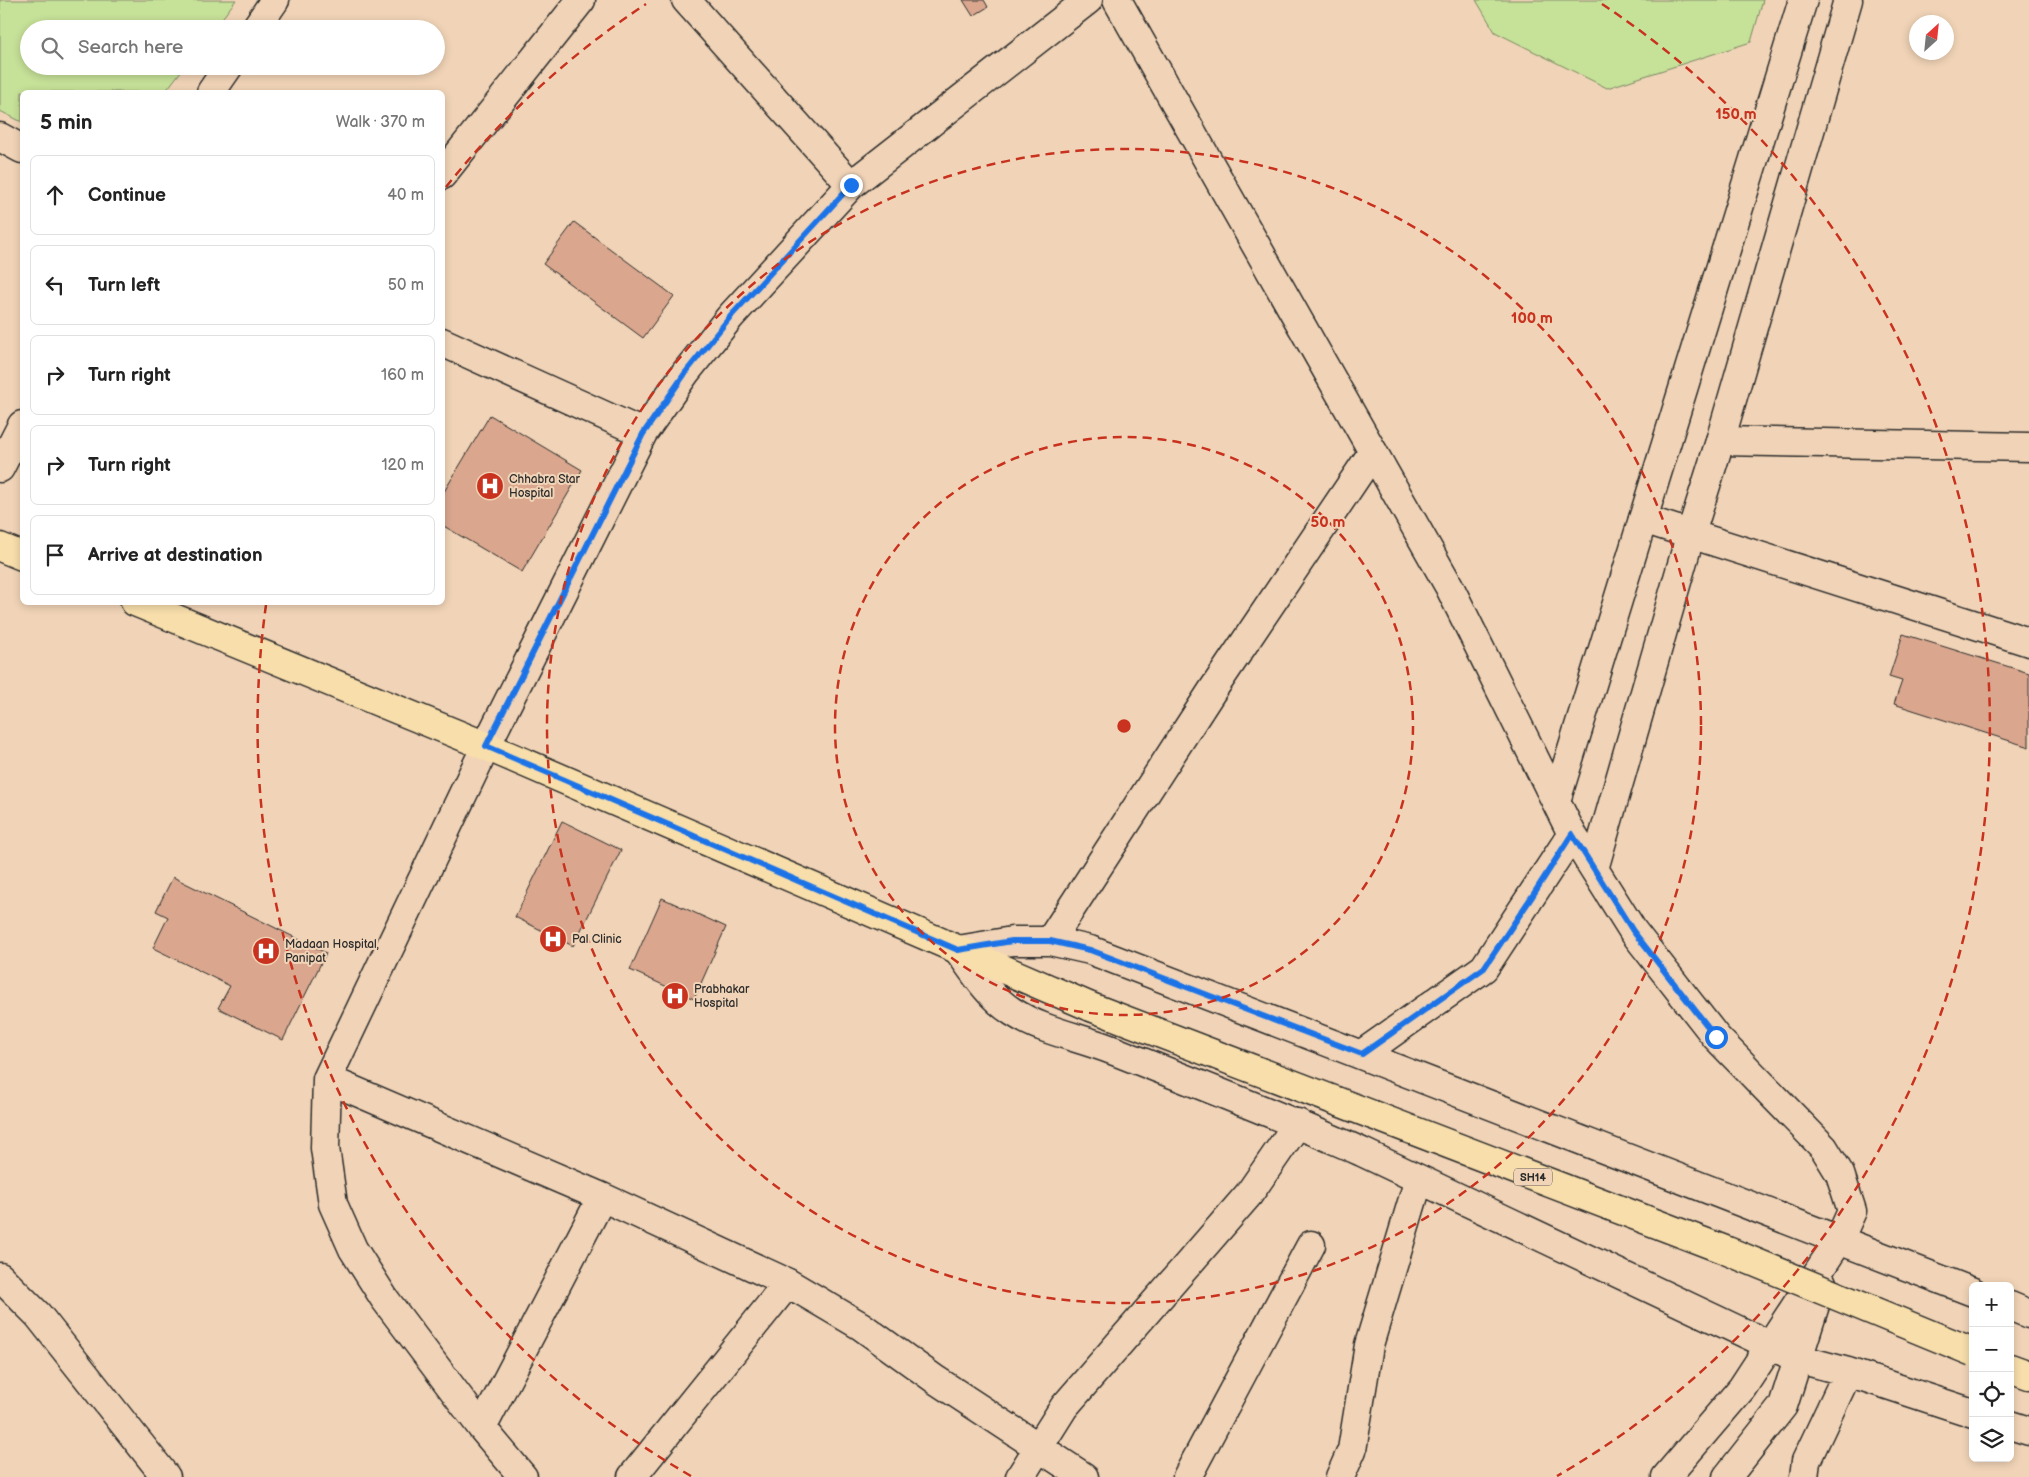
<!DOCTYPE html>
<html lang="en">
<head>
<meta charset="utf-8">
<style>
	:root { --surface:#fff; --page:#f6f6f6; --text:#222; --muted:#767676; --line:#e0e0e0 }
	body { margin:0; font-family:"Balsamiq Sans",sans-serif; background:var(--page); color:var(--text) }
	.controls { position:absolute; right:15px; bottom:15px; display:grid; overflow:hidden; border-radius:8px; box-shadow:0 2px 8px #0003 }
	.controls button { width:45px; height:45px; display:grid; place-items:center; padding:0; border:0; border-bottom:1px solid var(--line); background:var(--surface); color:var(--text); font:25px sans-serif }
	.compass { position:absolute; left:1909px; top:15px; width:45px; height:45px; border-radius:50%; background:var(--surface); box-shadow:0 2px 8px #0003; rotate:27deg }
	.stop { position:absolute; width:15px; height:15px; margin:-11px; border:4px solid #1a73e8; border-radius:50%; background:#fff }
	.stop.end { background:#1a73e8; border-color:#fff; box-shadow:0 1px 5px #0008 }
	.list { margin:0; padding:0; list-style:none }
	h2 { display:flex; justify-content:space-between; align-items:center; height:65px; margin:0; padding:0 20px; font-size:21px }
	h2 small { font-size:16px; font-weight:400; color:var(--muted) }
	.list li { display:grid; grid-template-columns:32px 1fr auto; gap:15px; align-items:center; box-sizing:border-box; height:80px; margin:0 10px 10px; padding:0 10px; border:1px solid var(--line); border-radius:8px }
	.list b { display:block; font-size:19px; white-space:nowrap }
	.list em { font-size:16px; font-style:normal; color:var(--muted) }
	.icon { flex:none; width:28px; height:28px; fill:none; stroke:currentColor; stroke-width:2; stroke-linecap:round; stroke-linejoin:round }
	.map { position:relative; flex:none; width:2029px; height:1477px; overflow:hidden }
	.search { position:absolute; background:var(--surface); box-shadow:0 2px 8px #0003; left:20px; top:20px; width:425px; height:55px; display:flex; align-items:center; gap:12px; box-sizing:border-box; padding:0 18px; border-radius:28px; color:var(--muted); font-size:19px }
	.panel { position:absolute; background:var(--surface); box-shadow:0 2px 8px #0003; left:20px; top:90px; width:425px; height:515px; border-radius:8px }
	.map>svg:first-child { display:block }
	.green { fill:#c6e198; stroke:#788662 }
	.building { fill:#daa78e; stroke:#2b2b2b }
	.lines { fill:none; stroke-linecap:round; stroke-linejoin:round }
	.minor-casing { stroke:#2b2b2b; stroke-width:31 }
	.tertiary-casing { stroke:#2b2b2b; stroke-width:31 }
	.primary-casing { stroke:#2b2b2b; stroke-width:31 }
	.minor { stroke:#f1d4b7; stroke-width:28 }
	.tertiary { stroke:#f1d4b7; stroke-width:28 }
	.primary { stroke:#f8deab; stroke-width:28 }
	.primary-bridge-casing { stroke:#2b2b2b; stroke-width:31; stroke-linecap:butt }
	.primary-bridge { stroke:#f8deab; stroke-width:28 }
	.route { stroke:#1a73e8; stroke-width:6 }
	.ring { fill:none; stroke:#c8321e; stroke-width:2.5; stroke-dasharray:9 6 }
	.labels { text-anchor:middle; stroke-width:4; stroke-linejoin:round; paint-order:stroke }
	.shield { fill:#f1d4b7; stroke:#665e55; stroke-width:1 }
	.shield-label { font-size:11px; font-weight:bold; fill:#2b2b2b }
	.poi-label { font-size:12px; fill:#2b2b2b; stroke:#f1d4b7; text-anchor:start }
	.centre { fill:#c8321e; stroke:#f1d4b7; stroke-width:2.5 }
	.ring-label { font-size:15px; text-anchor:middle; font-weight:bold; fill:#c8321e; stroke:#f1d4b7; stroke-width:4; stroke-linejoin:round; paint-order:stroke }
</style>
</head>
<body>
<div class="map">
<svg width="2029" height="1477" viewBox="0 0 2029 1477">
	<rect width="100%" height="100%" fill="#f1d4b7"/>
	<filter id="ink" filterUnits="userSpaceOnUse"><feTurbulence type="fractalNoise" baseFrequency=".02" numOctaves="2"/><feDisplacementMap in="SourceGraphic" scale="10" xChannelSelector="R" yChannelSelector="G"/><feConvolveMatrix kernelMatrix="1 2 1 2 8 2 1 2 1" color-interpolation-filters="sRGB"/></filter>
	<g filter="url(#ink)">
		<!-- green -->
		<path class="green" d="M 0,0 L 236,0 L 214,29 L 29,29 L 29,66 L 185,66 L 165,92 L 22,92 L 22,122 L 0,111 Z
			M 1476,0 L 1763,0 L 1751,42 L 1607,88 L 1495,32 Z"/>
		<!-- building -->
		<path class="building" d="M 963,0 L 984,0 L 988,7 L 973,16 Z
			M 574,222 L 674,296 L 643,338 L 543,264 Z
			M 490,415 L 582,470 L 522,572 L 442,525 L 442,495 Z
			M 1903,634 L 2029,673 L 2029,747 L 1894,704 L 1902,681 L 1889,677 Z
			M 562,821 L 621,850 L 573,946 L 515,917 Z
			M 173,877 L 326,953 L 283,1040 L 218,1008 L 230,986 L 153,948 L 168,917 L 156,911 Z
			M 662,898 L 726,927 L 694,999 L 630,970 Z"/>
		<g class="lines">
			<!-- minor casing -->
			<g class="minor-casing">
				<path id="minor" d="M 686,0 L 851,185
					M 255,29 L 275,0
					M 211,92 L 229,66
					M 0,137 L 22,149
					M 442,175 L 581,0
					M 442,342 L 643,433
					M 1720,441 L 2029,447
					M 0,468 L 22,425
					M 1643,519 L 2029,642
					M 1050,941 L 1212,691 L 1373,452
					M 1362,1054 L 1484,968 L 1572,834
					M 327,1079 L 602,1197 L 788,1283 L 861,1326 L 936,1380 L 1084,1477
					M 0,1277 L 38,1315 L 166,1477
					M 1973,1292 L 1090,950 L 1050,941 L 1012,941 L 958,950 C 974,972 989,997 1013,1012 C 1042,1031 1079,1037 1112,1050 C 1195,1083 1279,1115 1362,1152 L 1799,1359 L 1848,1372 L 1973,1413
					M 2010,1306 L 2029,1314
					M 2010,1425 L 2029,1431
					M 482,1428 L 602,1197
					M 523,1477 L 482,1428 L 384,1298 L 353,1249 L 333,1204 L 325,1148 L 327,1079 L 486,746 L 643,433 L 686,372 L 730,317 L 851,185 L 1088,0
					M 632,1477 L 788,1283
					M 1020,1477 L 1064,1407 L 1249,1194 L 1298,1123
					M 1187,1477 L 1311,1245
					M 1340,1477 L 1352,1450 L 1369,1345 L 1419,1179
					M 1804,1477 L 1806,1461 L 1848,1372"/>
			</g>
			<!-- tertiary casing -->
			<g class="tertiary-casing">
				<path id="tertiary" d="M 1117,0 L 1449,586 L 1572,834 L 1633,931 L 1716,1037 L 1824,1148 L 1840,1174 L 1852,1211 L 1839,1240 L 1742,1388 L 1666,1477
					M 1556,801 L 1803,0
					M 1594,869 L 1691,533 L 1720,441 L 1848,0
					M 1727,1477 L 1783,1406 L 1822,1283"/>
			</g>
			<!-- primary casing -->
			<g class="primary-casing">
				<path id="primary" d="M 0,547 L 22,556
					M 135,602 L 486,746 L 1091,1007
					M 2010,1368 L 2029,1375"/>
			</g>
			<!-- minor -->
			<use href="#minor" class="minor"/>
			<!-- tertiary -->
			<use href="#tertiary" class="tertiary"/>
			<!-- primary -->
			<use href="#primary" class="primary"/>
			<!-- primary-bridge casing -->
			<g class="primary-bridge-casing">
				<path id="primary-bridge" d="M 1091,1007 L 1725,1250 L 1973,1352"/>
			</g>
			<!-- primary-bridge -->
			<use href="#primary-bridge" class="primary-bridge"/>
		</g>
	</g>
	<g class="lines" filter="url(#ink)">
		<!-- route -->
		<path class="route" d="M 851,185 L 730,317 L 686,372 L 643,434 L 486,746 L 958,950 L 1012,941 L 1050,941 L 1090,950 L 1362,1054 L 1484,968 L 1533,895 L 1572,834 L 1633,931 L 1716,1037"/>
	</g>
	<!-- distance rings -->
	<g class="ring">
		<circle cx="1124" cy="726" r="289"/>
		<circle cx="1124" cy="726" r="577"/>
		<path d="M691 1476A866 866 0 0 1 266 605M446 187A866 866 0 0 1 646 4M1602 4A866 866 0 0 1 1557 1476"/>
	</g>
	<!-- icons -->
	<defs>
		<g id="hospital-disc" transform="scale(1.4375)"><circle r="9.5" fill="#c8321e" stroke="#f1d4b7"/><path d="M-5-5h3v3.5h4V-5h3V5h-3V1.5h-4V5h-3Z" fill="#fff"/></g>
	</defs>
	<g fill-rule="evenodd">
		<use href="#hospital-disc" x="490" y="486"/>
		<use href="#hospital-disc" x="553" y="939"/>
		<use href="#hospital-disc" x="266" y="951"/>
		<use href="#hospital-disc" x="675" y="996"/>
	</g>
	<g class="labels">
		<!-- shield labels -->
		<rect class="shield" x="1514" y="1168.5" width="38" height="17" rx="4"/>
		<g class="shield-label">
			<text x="1533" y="1181">SH14</text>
		</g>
		<!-- poi labels -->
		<g class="poi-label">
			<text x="509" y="483">Chhabra Star<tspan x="509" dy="14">Hospital</tspan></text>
			<text x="572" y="943">Pal Clinic</text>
			<text x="285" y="948">Madaan Hospital,<tspan x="285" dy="14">Panipat</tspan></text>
			<text x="694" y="993">Prabhakar<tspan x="694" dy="14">Hospital</tspan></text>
		</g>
	</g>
	<circle cx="1124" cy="726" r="8" class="centre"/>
	<g class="ring-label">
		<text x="1736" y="119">150 m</text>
		<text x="1532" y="323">100 m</text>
		<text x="1328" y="527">50 m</text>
	</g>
</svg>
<div class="controls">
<button>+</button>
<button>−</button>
<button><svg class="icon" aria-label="locate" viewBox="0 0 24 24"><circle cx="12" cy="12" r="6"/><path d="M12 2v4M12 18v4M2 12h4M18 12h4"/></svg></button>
<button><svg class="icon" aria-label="layers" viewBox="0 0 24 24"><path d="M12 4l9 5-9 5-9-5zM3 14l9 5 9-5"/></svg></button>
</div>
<svg class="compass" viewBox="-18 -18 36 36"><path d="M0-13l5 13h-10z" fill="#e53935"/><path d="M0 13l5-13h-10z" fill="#767676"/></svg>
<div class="stop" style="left:1716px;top:1037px"></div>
<div class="stop end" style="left:851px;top:185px"></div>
<div class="search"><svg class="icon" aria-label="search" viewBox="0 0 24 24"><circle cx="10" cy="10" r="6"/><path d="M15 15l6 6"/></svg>Search here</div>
<section class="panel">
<h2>5 min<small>Walk · 370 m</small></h2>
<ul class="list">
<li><svg class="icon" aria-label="ahead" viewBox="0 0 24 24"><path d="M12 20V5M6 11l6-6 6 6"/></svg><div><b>Continue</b></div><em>40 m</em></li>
<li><svg class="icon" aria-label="left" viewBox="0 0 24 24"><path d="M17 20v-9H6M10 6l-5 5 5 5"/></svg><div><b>Turn left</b></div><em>50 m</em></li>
<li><svg class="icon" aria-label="right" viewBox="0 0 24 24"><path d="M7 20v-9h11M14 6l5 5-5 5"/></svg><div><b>Turn right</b></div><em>160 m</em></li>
<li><svg class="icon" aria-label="right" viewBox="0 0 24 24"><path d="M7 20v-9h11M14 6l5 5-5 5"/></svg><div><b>Turn right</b></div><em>120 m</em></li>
<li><svg class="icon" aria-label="arrive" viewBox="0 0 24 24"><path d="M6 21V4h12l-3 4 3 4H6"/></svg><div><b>Arrive at destination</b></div></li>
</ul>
</section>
</div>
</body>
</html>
